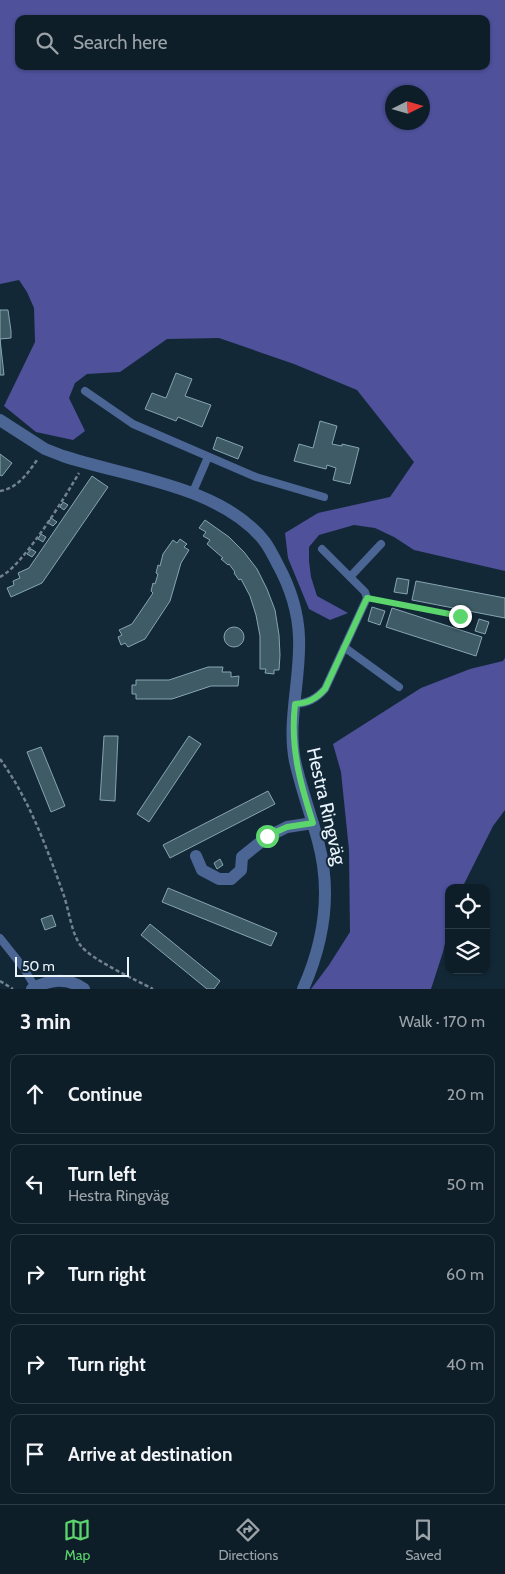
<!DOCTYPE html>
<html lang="en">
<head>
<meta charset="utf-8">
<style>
	:root { --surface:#0e1e29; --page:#172731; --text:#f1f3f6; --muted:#9ba2a8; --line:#2e3c46; --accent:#5cd56d }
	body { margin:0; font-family:Cabin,sans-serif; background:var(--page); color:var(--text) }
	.controls { position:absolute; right:15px; bottom:15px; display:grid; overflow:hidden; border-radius:10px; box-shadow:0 1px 4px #0004 }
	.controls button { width:45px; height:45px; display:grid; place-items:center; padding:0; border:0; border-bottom:1px solid var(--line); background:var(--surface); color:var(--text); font:25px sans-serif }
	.compass { position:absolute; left:385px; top:85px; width:45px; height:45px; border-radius:50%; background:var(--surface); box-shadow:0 1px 4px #0004; rotate:85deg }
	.scale { position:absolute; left:15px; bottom:12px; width:114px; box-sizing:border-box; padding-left:5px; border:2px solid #ebf5fd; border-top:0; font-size:14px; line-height:18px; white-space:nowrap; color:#ebf5fd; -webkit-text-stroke:4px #132837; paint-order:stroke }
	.stop { position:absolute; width:15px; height:15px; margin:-11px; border:4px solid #5cd56d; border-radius:50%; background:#fff }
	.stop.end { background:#5cd56d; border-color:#fff; box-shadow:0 1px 5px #0008 }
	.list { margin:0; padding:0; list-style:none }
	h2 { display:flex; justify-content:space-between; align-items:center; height:65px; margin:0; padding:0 20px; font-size:21px }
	h2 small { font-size:16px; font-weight:400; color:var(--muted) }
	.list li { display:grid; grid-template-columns:32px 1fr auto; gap:15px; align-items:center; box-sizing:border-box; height:80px; margin:0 10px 10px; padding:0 10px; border:1px solid var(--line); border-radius:10px }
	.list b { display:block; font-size:19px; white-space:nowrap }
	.list p { margin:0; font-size:16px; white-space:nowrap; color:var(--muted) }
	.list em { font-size:16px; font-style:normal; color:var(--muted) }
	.icon { flex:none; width:28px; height:28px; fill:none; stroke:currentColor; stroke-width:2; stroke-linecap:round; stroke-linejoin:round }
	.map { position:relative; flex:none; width:505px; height:989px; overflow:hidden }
	.search { position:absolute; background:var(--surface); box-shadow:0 1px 4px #0004; left:15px; right:15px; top:15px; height:55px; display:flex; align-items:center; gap:12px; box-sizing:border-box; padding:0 18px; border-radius:10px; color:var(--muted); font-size:19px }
	.sheet { height:515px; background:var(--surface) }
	nav { display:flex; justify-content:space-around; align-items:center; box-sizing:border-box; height:70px; border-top:1px solid var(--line); background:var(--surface); font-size:14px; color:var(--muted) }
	nav a { display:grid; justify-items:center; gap:2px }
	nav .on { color:var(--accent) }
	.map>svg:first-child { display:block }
	.forest { fill:#4f519b; fill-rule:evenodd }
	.building { fill:#3f5c66; stroke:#86a5b0 }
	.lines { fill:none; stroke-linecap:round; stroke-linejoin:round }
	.path { stroke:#72828e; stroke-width:2.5; stroke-dasharray:4 2.5; stroke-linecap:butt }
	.service { stroke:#4b6694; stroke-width:8 }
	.minor { stroke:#4b6694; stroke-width:12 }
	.route { stroke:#5cd56d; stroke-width:6 }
	.labels { text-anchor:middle; stroke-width:4; stroke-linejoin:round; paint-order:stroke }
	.street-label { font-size:19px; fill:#ebf5fd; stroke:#132837 }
</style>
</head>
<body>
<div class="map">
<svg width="505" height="989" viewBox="0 0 505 989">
	<rect width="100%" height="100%" fill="#132837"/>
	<!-- forest -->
	<path class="forest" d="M 0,0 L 505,0 L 505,571 L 414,550 L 394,537 L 375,528 L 354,525 L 319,535 L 309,547 L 309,561 L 311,577 L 317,596 L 348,613 L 330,620 L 309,609 L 288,558 L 285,533 L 318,513 L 390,497 L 414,462 L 357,390 L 294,364 L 219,338 L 167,339 L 120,372 L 87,374 L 75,383 L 69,398 L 85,431 L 73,440 L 36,432 L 4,406 L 35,342 L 34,308 L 27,292 L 19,280 L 0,284 ZM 19,19 L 486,19 L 486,66 L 19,66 ZM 392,92 L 422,92 L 422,122 L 392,122 Z
		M 505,658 L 505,810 L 493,826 L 462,888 L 449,888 L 449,926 L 443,952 L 431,989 L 311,989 L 329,965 L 350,932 L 349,850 L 341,772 L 333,744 L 421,688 L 470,669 L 503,661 Z"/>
	<!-- building -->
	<path class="building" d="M 0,310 L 8,310 L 11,331 L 11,338 L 0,339 L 4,375 L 0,375 Z
		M 176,373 L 192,379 L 185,396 L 211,405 L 202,427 L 178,417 L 176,421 L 145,409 L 152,393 L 166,398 Z
		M 320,421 L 337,426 L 332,444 L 342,446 L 342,444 L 359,448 L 350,484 L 333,480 L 336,468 L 327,465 L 326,469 L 294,461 L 299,444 L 313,448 Z
		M 217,437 L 243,447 L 238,459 L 213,449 Z
		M 0,454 L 12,463 L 2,476 L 0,475 Z
		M 92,476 L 108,487 L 42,583 L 11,597 L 7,588 L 14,585 L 13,581 L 20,578 L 18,573 L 29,568 Z
		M 63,502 L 68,505 L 64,510 L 60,507 Z
		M 51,518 L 57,522 L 53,526 L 48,523 Z
		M 205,520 L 229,537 L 244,552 L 257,569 L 267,589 L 275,610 L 279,635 L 280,655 L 279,670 L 274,670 L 274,674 L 265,673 L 266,669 L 260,669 L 260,636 L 256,615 L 250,596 L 241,579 L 239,580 L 234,573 L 235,572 L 229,564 L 228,565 L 221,559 L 223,558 L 207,544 L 210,540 L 203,536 L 206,532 L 199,528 Z
		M 41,534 L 46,537 L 43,542 L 38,539 Z
		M 180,539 L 187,544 L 184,547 L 189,550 L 181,563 L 170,601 L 145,639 L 128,647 L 125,643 L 121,645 L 118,637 L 122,635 L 119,630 L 132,624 L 153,593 L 151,591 L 153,583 L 155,584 L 158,574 L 156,573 L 158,565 L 160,566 L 163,554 L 173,540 L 177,543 Z
		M 31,549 L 36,552 L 32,557 L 27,554 Z
		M 397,578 L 409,580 L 407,594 L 394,592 Z
		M 416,581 L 505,598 L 505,618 L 412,600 Z
		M 372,607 L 385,611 L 380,625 L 368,621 Z
		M 392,608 L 482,637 L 476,656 L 386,627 Z
		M 479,619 L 489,622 L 485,634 L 475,631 Z
		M224 637a10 10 0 1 1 20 0a10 10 0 1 1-20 0Z
		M 208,667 L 223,667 L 222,672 L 231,672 L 231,677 L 239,676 L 238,686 L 211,686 L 172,699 L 136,699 L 136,694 L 132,694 L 132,685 L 136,685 L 136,680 L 169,680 Z
		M 104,736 L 118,736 L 115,801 L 100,800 Z
		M 189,736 L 201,744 L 149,822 L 137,814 Z
		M 41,747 L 65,806 L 51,812 L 27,752 Z
		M 268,791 L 275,804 L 170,858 L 163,845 Z
		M 220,859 L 223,865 L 217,869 L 214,863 Z
		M 168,888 L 277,933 L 271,946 L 162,902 Z
		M 52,915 L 56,926 L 45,930 L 41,919 Z
		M 150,924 L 220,981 L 214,989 L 207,989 L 141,935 Z"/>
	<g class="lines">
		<!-- path -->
		<path class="path" d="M 0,491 C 18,488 27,474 37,460
			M 0,577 C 23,566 65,497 79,473
			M 378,600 L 460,616
			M 0,759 C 29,799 46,846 63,893 C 69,909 71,933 81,946 C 92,960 136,980 153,989
			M 0,981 L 13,989"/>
		<!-- service -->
		<path class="service" d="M 85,391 L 133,424 L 256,477 L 324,497
			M 192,494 L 208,457
			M 350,577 L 381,544
			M 344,647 L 399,687
			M 295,704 C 308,703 316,699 325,689 L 367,598 L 365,592 L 322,549
			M 0,938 L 23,967 L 35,987"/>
		<!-- minor -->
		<path class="minor" d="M 0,420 L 45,449 L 63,456 C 126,477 222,486 265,542 C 270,549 274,557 278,565 C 290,587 298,611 299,637 C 301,678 287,721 295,761 C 301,788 311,815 318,841 C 332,892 324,942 303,989
			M 196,856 L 202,870 L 219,879 L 231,879 L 241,870 L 242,857 L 267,837 L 287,827 L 313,823
			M 32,989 C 50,979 67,977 84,989"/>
	</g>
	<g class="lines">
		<!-- route -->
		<path class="route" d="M 267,836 L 287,827 L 313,823 C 300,783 290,747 295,704 C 308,703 316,699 325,689 L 367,598 L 460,616"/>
	</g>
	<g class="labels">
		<!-- street labels -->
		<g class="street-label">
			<text transform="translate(327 806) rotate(77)" y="7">Hestra Ringväg</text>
		</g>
	</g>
</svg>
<div class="controls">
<button><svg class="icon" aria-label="locate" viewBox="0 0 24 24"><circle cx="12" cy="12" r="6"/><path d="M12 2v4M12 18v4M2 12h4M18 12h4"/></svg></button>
<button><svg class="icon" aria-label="layers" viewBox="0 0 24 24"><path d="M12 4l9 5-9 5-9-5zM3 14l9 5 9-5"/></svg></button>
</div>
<svg class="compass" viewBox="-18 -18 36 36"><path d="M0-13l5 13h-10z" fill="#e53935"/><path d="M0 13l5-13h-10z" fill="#9ba2a8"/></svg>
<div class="scale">50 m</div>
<div class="stop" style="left:267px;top:836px"></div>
<div class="stop end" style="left:460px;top:616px"></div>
<div class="search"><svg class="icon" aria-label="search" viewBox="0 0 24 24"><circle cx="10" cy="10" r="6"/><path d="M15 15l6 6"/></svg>Search here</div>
</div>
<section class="sheet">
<h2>3 min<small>Walk · 170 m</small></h2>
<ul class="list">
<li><svg class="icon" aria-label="ahead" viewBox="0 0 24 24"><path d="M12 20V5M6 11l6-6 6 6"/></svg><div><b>Continue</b></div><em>20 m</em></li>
<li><svg class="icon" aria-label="left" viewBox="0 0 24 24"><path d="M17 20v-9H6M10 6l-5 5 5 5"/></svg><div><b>Turn left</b><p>Hestra Ringväg</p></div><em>50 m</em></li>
<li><svg class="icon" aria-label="right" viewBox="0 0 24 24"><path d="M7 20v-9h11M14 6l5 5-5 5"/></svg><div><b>Turn right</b></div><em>60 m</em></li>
<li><svg class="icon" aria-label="right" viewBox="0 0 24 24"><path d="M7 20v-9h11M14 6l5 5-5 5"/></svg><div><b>Turn right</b></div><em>40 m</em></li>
<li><svg class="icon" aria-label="arrive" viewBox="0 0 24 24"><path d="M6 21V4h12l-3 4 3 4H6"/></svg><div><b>Arrive at destination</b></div></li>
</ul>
</section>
<nav>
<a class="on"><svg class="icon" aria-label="map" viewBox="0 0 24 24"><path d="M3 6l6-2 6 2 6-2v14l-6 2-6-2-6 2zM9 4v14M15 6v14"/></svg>Map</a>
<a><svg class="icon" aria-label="directions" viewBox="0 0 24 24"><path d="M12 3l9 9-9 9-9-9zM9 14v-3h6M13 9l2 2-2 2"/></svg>Directions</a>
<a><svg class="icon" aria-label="saved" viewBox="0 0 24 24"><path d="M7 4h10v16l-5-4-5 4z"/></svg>Saved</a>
</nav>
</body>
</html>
